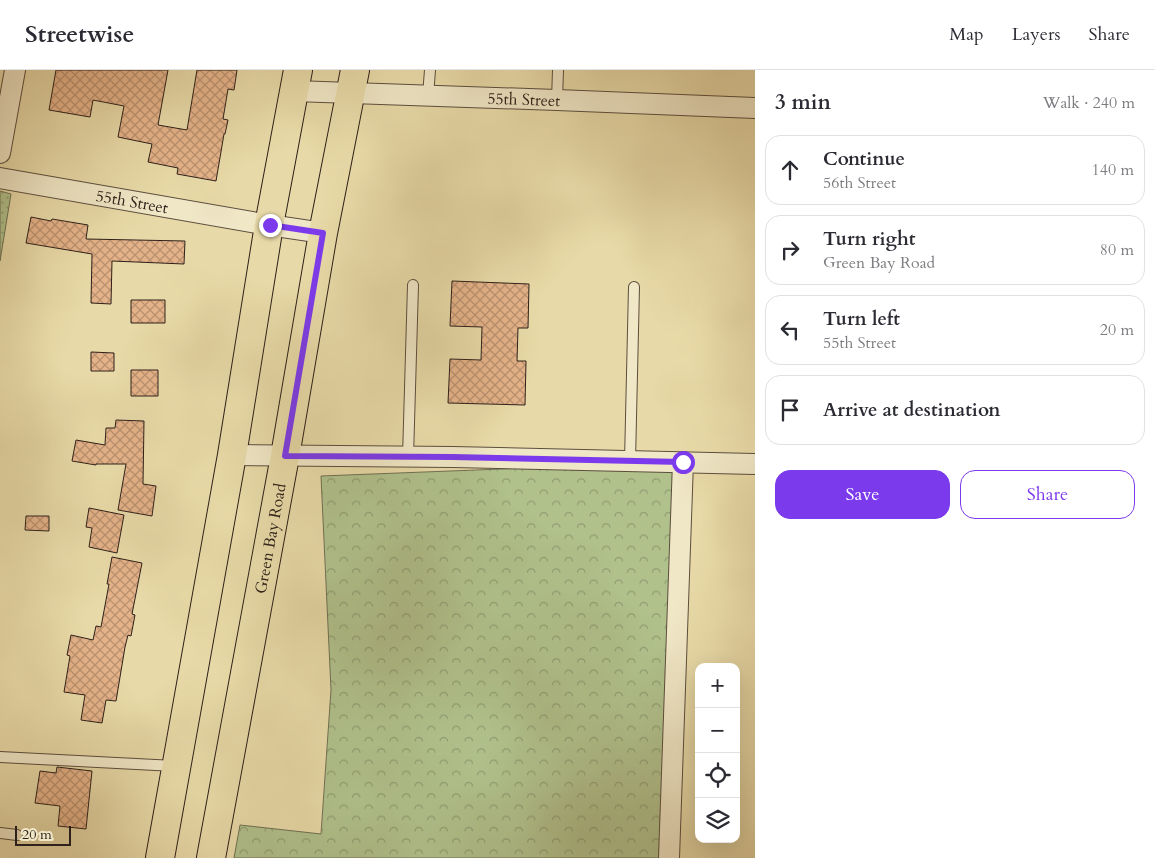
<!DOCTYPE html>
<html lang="en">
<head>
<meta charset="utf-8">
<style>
	:root { --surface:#fff; --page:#f2f2f3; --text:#2b2b33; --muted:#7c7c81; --line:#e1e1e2; --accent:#7c3aed }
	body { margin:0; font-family:Cardo,serif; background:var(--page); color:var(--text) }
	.controls { position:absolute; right:15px; bottom:15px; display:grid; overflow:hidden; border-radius:10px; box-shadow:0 5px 20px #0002 }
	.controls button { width:45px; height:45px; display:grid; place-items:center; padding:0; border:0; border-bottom:1px solid var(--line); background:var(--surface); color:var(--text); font:25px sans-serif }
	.scale { position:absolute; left:15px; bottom:12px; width:56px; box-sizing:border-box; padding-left:5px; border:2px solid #2e201a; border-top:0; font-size:14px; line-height:18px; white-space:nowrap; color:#2e201a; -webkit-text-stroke:4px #f0e7c6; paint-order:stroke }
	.stop { position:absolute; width:15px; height:15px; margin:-11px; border:4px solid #7c3aed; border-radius:50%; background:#fff }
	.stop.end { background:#7c3aed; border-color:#fff; box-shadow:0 1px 5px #0008 }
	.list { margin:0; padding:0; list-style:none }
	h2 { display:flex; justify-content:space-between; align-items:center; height:65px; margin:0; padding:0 20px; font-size:21px }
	h2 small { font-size:16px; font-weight:400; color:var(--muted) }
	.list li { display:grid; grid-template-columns:32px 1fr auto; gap:15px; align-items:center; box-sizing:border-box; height:70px; margin:0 10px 10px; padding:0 10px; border:1px solid var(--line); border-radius:15px }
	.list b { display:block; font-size:19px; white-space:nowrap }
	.list p { margin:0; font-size:16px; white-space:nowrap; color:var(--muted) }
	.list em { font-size:16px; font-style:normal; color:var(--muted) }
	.actions { display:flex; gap:10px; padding:15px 20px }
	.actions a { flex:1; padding:11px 0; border:1px solid var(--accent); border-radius:15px; text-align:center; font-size:18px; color:var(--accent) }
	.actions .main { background:var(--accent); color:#fff }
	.icon { flex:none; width:28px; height:28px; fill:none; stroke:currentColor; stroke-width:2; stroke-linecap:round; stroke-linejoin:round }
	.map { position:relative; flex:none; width:755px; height:788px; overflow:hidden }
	header { display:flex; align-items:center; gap:30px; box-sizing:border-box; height:70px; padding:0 25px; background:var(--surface); border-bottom:1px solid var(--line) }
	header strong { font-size:24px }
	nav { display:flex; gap:28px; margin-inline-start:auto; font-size:18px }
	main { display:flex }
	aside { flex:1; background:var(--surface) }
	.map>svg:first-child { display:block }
	.forest { fill:url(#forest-crowns); stroke:#6f7053 }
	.park { fill:url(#park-dots); stroke:#6f7053 }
	.building { fill:url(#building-cross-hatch); stroke:#2e201a }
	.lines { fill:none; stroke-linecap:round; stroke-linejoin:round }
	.lane-casing { stroke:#5c4e3e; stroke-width:12 }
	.street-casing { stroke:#5c4e3e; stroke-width:22 }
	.primary-casing { stroke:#2e201a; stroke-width:30 }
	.lane { stroke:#f0e7c6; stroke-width:10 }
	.street { stroke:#f0e7c6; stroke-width:20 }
	.primary { stroke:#e8daa8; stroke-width:28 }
	.route { stroke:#7c3aed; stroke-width:6 }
	.labels { text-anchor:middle; stroke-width:4; stroke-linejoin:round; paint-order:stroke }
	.street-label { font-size:16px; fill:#2e201a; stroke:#f0e7c6 }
</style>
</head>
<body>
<header>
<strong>Streetwise</strong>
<nav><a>Map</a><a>Layers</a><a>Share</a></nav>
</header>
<main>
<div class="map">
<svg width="755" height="788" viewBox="0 0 755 788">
	<defs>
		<pattern id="forest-crowns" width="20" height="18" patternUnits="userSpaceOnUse" patternTransform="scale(1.25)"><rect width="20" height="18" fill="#b0c18c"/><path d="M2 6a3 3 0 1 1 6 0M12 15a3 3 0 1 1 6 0" fill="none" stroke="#909c72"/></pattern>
		<pattern id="park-dots" width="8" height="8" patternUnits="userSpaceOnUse" patternTransform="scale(1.25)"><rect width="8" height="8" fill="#b0c18c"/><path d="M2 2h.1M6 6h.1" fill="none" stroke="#909c72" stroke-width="1.8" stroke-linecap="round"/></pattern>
		<pattern id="building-cross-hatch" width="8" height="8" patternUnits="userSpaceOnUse" patternTransform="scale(1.25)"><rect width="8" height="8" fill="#e5b389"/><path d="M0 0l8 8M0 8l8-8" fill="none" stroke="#ba916f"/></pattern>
	</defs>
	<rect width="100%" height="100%" fill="#e8daa8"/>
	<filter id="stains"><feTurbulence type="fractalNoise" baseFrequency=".004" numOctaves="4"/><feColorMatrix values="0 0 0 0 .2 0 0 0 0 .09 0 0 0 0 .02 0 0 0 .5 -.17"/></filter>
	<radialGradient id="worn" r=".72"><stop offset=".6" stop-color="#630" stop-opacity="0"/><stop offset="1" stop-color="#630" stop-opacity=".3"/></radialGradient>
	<!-- forest -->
	<path class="forest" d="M 683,392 L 669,788 L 234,788 L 240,755 L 321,764 L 331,620 L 321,406 Z"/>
	<!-- park -->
	<path class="park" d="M 0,121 L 11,124 L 0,191 Z"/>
	<!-- building -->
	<path class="building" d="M 56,0 L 168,0 L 158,55 L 187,60 L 197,0 L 237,0 L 234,20 L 228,19 L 223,49 L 228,50 L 225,64 L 224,64 L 216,111 L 177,104 L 178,98 L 148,92 L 152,74 L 118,67 L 124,36 L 93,30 L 90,47 L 49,40 Z
		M 31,147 L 51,151 L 52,149 L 88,155 L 86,169 L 185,171 L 184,194 L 112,191 L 111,234 L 91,233 L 92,184 L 26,173 Z
		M 452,211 L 529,214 L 528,258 L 518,258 L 517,291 L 526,291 L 525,335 L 448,333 L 450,289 L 481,290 L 482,257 L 450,256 Z
		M 131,230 L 165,230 L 165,253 L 131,253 Z
		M 91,282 L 114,283 L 114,301 L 91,301 Z
		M 131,300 L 158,300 L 158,326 L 131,326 Z
		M 116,350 L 144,351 L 143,414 L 156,416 L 152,446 L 118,440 L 126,394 L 96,394 L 96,395 L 72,391 L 76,370 L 105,375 L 106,358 L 115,358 Z
		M 89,438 L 124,445 L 117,483 L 89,477 L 92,458 L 86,457 Z
		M 26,446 L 49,446 L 49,461 L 25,460 Z
		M 112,487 L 142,493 L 132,544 L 135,545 L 131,566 L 128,565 L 125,577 L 116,631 L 106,630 L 102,653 L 81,650 L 85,625 L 64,622 L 70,586 L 67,585 L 71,565 L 93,570 L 96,556 L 101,557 L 109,514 L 107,514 Z
		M 57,697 L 92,701 L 86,759 L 58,756 L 60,736 L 35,733 L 40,701 L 56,703 Z"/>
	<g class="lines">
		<!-- lane casing -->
		<g class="lane-casing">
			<path id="lane" d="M 428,26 L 430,0
				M 557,30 L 558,0
				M 408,387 L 413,215
				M 630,391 L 634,217
				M 0,687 L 175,696
				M 0,763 L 17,765"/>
		</g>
		<!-- street casing -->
		<g class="street-casing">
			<g id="street">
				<path id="s1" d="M 294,21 L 557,30 L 755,38"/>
				<path d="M 0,83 L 15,0"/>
				<path id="s2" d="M 0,108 L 269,155 L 323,163"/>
				<path d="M 232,385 L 453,387 L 755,394"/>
				<path d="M 669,788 L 683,392"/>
			</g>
		</g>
		<!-- primary casing -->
		<g class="primary-casing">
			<g id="primary">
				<path d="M 160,788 L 232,385 L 269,155 L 298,0"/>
				<path id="s3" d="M 211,788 L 285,386 L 323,163 L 355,0"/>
			</g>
		</g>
		<!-- lane -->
		<use href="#lane" class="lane"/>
		<!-- street -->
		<use href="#street" class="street"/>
		<!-- primary -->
		<use href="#primary" class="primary"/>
	</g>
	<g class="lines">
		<!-- route -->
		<path class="route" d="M 270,155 L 323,163 L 285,386 L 453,387 L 683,392"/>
	</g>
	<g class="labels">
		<!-- street labels -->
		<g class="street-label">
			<text dy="6" stroke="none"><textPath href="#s1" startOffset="230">55th Street</textPath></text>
			<text dy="6" stroke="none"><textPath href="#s2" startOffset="134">55th Street</textPath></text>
			<text dy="6" stroke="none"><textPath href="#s3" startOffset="325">Green Bay Road</textPath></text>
		</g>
	</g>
	<rect width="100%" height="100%" filter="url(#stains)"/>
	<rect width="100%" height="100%" fill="url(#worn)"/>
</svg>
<div class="controls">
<button>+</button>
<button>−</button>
<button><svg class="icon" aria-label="locate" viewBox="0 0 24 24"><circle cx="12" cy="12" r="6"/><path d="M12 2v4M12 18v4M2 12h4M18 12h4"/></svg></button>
<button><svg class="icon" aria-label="layers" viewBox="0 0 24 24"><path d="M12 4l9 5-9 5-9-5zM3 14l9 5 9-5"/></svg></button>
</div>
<div class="scale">20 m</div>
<div class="stop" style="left:683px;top:392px"></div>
<div class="stop end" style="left:270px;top:155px"></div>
</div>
<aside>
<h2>3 min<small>Walk · 240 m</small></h2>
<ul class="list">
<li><svg class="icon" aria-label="ahead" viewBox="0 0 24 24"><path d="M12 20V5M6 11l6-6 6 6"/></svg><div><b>Continue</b><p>56th Street</p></div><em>140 m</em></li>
<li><svg class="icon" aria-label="right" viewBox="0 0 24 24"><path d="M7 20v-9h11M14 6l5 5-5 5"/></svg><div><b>Turn right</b><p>Green Bay Road</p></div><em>80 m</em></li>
<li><svg class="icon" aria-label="left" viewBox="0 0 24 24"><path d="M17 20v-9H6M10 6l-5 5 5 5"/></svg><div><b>Turn left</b><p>55th Street</p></div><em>20 m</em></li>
<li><svg class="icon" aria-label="arrive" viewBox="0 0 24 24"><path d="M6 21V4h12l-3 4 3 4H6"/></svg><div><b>Arrive at destination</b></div></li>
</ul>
<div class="actions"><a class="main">Save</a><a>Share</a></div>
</aside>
</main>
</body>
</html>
